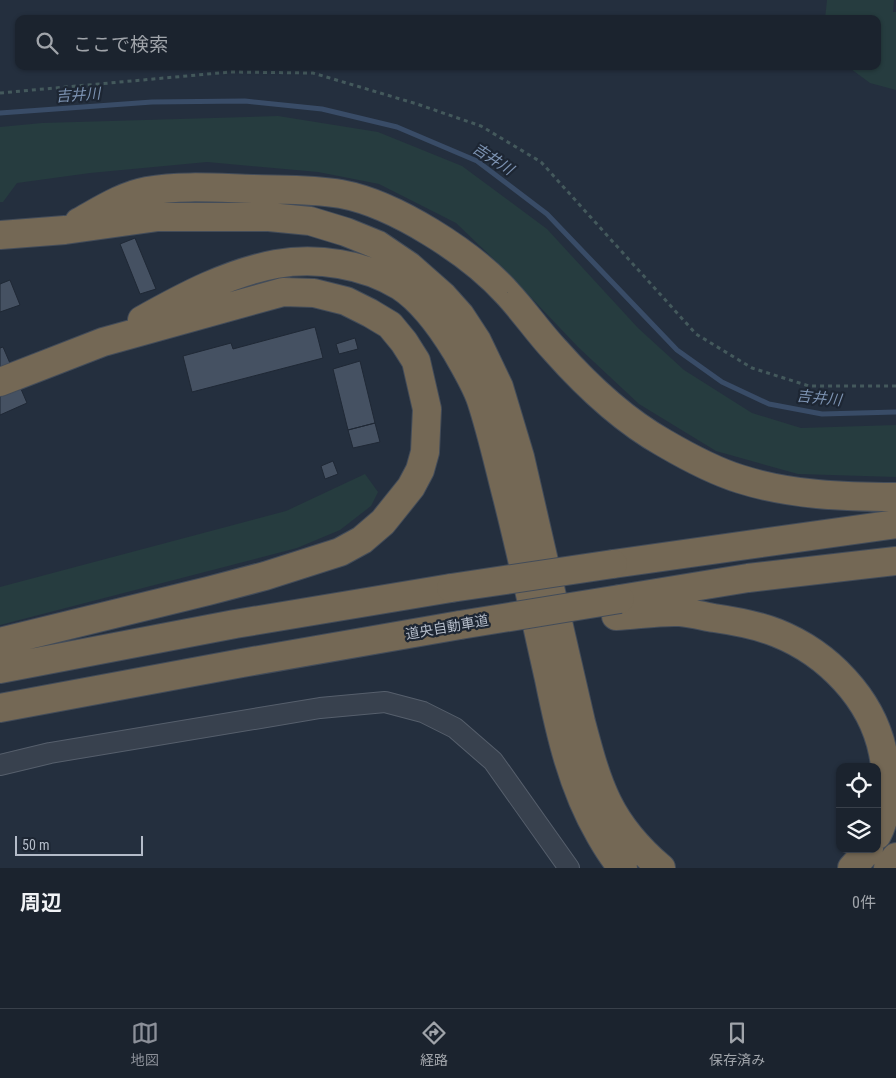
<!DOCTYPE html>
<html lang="ja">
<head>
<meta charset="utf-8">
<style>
	:root { --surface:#1b232e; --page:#242b36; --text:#f1f3f6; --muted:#a0a4aa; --line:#39404a; --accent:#8c9099 }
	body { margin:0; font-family:"Roboto Condensed","Noto Sans JP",sans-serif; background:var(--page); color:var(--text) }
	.controls { position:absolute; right:15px; bottom:15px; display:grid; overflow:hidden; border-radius:10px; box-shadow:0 1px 4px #0004 }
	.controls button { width:45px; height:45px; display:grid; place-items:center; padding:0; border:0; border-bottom:1px solid var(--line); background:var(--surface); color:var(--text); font:25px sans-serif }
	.scale { position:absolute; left:15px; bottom:12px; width:128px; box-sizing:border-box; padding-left:5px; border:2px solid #b4bcc9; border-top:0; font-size:14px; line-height:18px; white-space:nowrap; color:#b4bcc9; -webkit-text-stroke:4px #1d2633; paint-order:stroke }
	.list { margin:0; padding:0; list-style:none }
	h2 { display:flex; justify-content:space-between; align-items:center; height:65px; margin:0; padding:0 20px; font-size:21px }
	h2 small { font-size:16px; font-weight:400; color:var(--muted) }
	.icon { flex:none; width:28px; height:28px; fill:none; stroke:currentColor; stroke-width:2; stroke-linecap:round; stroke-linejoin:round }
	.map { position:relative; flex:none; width:896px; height:868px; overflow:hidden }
	.search { position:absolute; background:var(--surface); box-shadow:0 1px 4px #0004; left:15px; right:15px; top:15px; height:55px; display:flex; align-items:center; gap:12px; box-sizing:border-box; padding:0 18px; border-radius:10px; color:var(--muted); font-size:19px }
	.sheet { height:140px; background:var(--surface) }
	nav { display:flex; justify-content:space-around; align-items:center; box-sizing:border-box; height:70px; border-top:1px solid var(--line); background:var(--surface); font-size:14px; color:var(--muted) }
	nav a { display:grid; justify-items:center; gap:2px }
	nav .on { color:var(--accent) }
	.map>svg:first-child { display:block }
	.green { fill:#263c3f }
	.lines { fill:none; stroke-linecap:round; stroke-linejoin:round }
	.stream { stroke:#394c67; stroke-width:5 }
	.building { fill:#455162; stroke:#1f2835 }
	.street-casing { stroke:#565f6c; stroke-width:22 }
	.highway-casing { stroke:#434c59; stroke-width:30 }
	.path { stroke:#44595c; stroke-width:3; stroke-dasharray:4 4; stroke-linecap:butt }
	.street { stroke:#38414e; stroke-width:20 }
	.highway { stroke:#746855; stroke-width:28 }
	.highway-bridge-casing { stroke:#434c59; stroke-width:30; stroke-linecap:butt }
	.highway-bridge { stroke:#746855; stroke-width:28 }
	.labels { text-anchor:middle; stroke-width:4.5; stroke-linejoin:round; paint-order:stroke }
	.street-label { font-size:14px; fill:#b4bcc9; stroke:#1d2633 }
	.water-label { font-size:15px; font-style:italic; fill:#7c92b1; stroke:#1d2633 }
</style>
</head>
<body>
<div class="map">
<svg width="896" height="868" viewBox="0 0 896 868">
	<rect width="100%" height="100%" fill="#242f3e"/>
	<!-- green -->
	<path class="green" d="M 827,0 L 894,0 L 893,12 L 896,12 L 896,90 L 870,83 L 847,66 L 877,66 L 877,19 L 825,19 Z
		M 278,116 L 378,132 L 462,166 L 547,229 L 638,328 L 684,370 L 752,413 L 801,428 L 896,425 L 896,477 L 798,474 L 716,451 L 639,404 L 578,347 L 503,268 L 456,223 L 379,184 L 318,172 L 207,162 L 90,173 L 17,183 L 3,202 L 0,202 L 0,127 L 42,123 Z
		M 365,474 L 378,492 L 371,506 L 340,530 L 297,548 L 0,625 L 0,587 L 286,511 Z"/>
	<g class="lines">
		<!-- stream -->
		<path class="stream" d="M 0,113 L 152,102 L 245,101 L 322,109 L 397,127 L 477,161 L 547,214 L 677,350 L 722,382 L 769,404 L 822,414 L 896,412"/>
	</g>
	<!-- building -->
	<path class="building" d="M 135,238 L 156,289 L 140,294 L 120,244 Z
		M 10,280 L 20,305 L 0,312 L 0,284 Z
		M 315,327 L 323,358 L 192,392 L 183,356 L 231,343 L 233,349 Z
		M 355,338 L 358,349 L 339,354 L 336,344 Z
		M 3,347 L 27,403 L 0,415 L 0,348 Z
		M 360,361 L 375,423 L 348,430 L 333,369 Z
		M 375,423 L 380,442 L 353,448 L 348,430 Z
		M 333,461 L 338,474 L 325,479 L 321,466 Z"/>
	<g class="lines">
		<!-- street casing -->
		<g class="street-casing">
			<path id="street" d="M 0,765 L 50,753 L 320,708 L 385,702 L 423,712 L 455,728 L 493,761 L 569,868"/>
		</g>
		<!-- highway casing -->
		<g class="highway-casing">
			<path id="highway" d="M 79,222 C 99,211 124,195 147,191 C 182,185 218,188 253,189 C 283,190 312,189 341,194 C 395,204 471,253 507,293 C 524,311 538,332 555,350 C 586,385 623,420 664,443 C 688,457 714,471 740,479 C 790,495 844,497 896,497
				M 0,235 L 65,230 L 158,217 L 269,217 L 310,221 L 346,232 L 378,245 L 409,266 L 443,296 L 460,315 L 477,341 L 499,387 L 520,457 L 581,722 C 598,786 608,823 661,868
				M 142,320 C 185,296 228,273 276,264 C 317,257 364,264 400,286 C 423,301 442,328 456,351 C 465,367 475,383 481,400 C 491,430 498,462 506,493 C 522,555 535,617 549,679 C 560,733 572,787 600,835 C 607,847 613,858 623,868
				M 0,382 L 103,342 L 283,292 L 314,293 L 346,301 L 370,313 L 390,325 L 404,342 L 416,361 L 427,409 L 425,452 L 420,470 L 411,487 L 383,522 L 362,540 L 340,552 L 265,576 L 208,591 L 0,642
				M 613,564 L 896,524
				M 620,599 L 748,578 L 896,561
				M 616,616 C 637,615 659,611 680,612 C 691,613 703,616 714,618 C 735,621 757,625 777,633 C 827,653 872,698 883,753 C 888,779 890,811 877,835
				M 0,669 L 235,624 L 451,588
				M 0,708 L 242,663 L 460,625
				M 852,868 L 869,849
				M 888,868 L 896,857"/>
		</g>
		<!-- path -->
		<path class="path" d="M 0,93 L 230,72 L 313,73 L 417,104 L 481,126 L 541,162 L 696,334 L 752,368 L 809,386 L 896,386"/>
		<!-- street -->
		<use href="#street" class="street"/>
		<!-- highway -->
		<use href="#highway" class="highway"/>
		<!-- highway-bridge casing -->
		<g class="highway-bridge-casing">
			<path id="highway-bridge" d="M 451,588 L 613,564
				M 460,625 L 620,599"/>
		</g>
		<!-- highway-bridge -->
		<use href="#highway-bridge" class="highway-bridge"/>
	</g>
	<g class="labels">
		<!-- street labels -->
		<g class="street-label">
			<text transform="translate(447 627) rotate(-10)" y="5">道央自動車道</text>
		</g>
		<!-- water labels -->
		<g class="water-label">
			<text transform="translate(78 95) rotate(-4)" y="5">吉井川</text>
			<text transform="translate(493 159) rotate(33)" y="5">吉井川</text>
			<text transform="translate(819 398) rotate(6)" y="5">吉井川</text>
		</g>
	</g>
</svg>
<div class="controls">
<button><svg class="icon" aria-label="locate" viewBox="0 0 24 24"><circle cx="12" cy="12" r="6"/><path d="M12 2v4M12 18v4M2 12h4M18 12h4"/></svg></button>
<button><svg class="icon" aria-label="layers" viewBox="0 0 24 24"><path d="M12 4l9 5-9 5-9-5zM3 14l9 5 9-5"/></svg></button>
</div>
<div class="scale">50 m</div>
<div class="search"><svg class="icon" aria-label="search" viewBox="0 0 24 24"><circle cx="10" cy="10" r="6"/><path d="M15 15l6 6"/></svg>ここで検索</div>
</div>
<section class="sheet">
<h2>周辺<small>0件</small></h2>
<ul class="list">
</ul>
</section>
<nav>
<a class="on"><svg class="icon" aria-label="map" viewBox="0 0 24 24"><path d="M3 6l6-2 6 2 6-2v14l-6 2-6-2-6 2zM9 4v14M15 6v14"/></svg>地図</a>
<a><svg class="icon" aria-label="directions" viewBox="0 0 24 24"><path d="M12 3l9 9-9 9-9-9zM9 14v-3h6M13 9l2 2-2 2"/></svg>経路</a>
<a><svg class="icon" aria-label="saved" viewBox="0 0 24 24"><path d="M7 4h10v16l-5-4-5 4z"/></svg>保存済み</a>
</nav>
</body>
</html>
